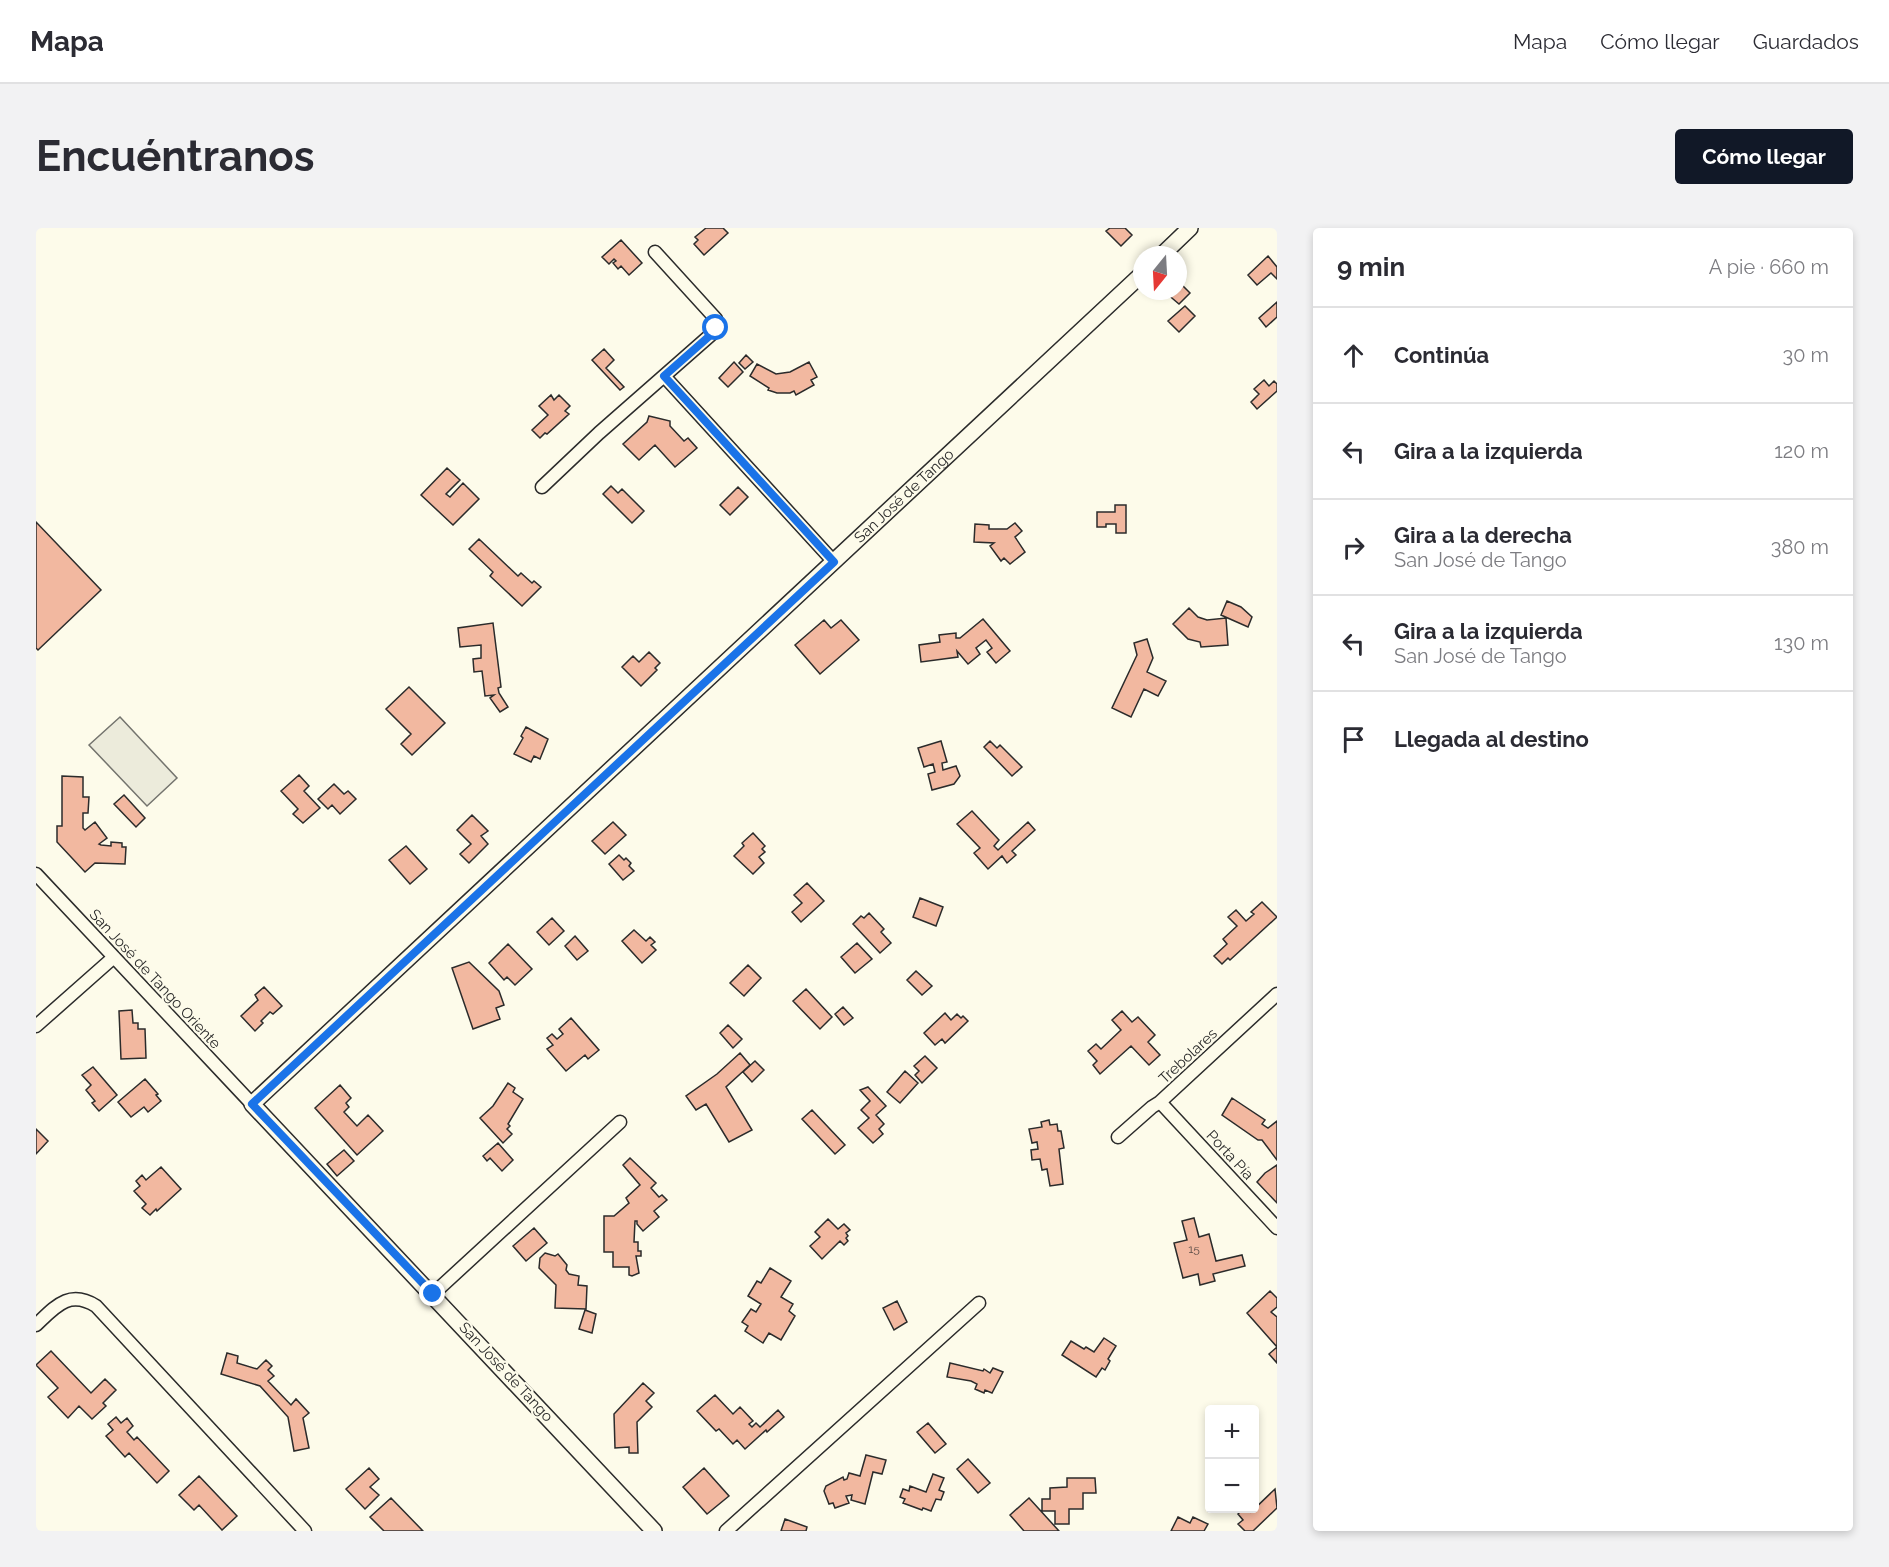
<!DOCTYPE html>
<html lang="es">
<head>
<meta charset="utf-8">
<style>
	:root { --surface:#fff; --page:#f2f2f3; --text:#2b2b33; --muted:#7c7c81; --line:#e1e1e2; --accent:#111827 }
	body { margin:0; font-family:Raleway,sans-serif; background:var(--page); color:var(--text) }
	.controls { position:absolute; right:18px; bottom:18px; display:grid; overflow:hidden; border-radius:6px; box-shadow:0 3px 9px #0003 }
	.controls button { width:54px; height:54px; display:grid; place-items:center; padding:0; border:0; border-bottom:2px solid var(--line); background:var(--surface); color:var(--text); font:30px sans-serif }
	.compass { position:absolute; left:1097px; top:18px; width:54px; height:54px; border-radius:50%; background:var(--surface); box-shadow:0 3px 9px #0003; rotate:198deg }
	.stop { position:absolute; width:18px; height:18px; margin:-14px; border:4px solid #1a73e8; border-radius:50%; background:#fff }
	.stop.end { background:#1a73e8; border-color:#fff; box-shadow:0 2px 6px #0008 }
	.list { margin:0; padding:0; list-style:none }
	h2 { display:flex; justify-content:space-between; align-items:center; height:78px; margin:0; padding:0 24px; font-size:26px }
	h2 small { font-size:20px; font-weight:400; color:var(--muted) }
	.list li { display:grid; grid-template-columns:39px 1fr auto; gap:18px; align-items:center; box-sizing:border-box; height:96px; padding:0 24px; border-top:2px solid var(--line) }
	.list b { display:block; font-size:22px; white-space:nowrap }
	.list p { margin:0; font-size:20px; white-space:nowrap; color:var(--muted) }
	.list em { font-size:20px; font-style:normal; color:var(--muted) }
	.icon { flex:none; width:33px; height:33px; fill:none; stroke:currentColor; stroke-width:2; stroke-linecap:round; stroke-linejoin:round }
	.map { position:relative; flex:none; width:1241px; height:1303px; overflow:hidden; border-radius:6px }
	header { display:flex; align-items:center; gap:36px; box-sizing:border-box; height:84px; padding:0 30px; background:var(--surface); border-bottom:2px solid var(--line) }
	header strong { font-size:28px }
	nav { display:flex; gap:33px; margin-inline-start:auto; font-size:21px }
	.intro { display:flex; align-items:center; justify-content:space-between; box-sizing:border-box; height:144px; padding:0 36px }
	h1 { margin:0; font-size:42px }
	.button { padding:15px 27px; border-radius:6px; background:var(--accent); color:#fff; font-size:21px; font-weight:700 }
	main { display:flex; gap:36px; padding:0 36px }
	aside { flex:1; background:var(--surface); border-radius:6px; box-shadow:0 3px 9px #0003 }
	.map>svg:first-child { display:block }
	.green { fill:#ecebdb; stroke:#74746e; stroke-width:1.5 }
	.building { fill:#f2b8a0; stroke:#2b2b2b; stroke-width:1.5 }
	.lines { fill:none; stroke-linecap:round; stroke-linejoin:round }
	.minor-casing { stroke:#2b2b2b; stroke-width:15 }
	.tertiary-casing { stroke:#2b2b2b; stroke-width:18 }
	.minor { stroke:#fdfbea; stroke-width:12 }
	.tertiary { stroke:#fdfbea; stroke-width:15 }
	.route { stroke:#1a73e8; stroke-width:8 }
	.labels { text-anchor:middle; stroke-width:4.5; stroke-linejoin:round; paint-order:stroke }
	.number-label { font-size:12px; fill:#5d4e48 }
	.street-label { font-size:15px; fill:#2b2b2b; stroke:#fdfbea }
</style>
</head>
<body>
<header>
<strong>Mapa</strong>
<nav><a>Mapa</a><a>Cómo llegar</a><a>Guardados</a></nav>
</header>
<div class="intro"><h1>Encuéntranos</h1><a class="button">Cómo llegar</a></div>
<main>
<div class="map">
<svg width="1241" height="1303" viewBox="0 0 1241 1303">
	<rect width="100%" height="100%" fill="#fdfbea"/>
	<!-- green -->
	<path class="green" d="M 84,489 L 141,550 L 111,578 L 53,517 Z"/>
	<!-- building -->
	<path class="building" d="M 670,0 L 687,0 L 692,5 L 668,27 L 658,16 L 662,12 L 659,9 Z
		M 1074,0 L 1089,0 L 1096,7 L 1085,18 L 1070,3 Z
		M 585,12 L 606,35 L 593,47 L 585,38 L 582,41 L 577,35 L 580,33 L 578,31 L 573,36 L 566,29 Z
		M 1232,28 L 1241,39 L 1241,51 L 1235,45 L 1221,57 L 1212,47 Z
		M 1142,53 L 1154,65 L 1143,76 L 1130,65 L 1130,63 L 1142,63 Z
		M 1241,74 L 1241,89 L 1230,99 L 1223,90 Z
		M 1149,78 L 1159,88 L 1143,104 L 1132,93 Z
		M 568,121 L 578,132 L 570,140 L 588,159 L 584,162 L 556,132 Z
		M 710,127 L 717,134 L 709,141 L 703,135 Z
		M 698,134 L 707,144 L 692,159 L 683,150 Z
		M 773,134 L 781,149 L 775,152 L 778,157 L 760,167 L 758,163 L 754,165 L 741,165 L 732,162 L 733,160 L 714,148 L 721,136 L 740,146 L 754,144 Z
		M 1228,152 L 1233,158 L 1238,153 L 1241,156 L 1241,163 L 1221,181 L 1215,174 L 1223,166 L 1218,161 Z
		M 515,167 L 518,172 L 523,167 L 534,178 L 529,183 L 533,186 L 511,206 L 509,205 L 504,210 L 496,202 L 512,187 L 503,178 Z
		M 613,188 L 634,193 L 634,198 L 648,213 L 652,210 L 661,220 L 639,239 L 619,217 L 603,232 L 587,216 L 611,194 Z
		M 411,240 L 424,252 L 410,266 L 414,269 L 427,255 L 443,271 L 417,297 L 385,267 Z
		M 575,258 L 582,265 L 586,261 L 608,283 L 596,295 L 567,266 Z
		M 702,259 L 712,269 L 694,287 L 684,277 Z
		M 1079,277 L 1090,277 L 1090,305 L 1080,305 L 1080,296 L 1070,296 L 1070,299 L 1061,299 L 1061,284 L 1079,284 Z
		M 0,294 L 65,362 L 2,422 L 0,420 Z
		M 979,295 L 986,303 L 979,309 L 989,324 L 974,336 L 968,330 L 965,333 L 954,318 L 958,315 L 938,314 L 939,296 L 953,297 L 953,301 L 971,301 Z
		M 443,311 L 482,348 L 485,345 L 496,355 L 498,353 L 505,359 L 486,378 L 454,348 L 457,344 L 433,321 Z
		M 1191,373 L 1205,379 L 1216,389 L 1212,399 L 1185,387 Z
		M 1153,380 L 1162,389 L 1171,392 L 1190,390 L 1192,417 L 1165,419 L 1164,414 L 1152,411 L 1137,396 Z
		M 947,391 L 974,423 L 960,435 L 951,424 L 956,420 L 950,412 L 940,420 L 944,426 L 932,436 L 921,423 L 922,429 L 885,434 L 883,417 L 904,414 L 903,407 L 920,405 L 920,410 L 924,410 Z
		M 788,392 L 795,400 L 805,392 L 823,412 L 784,446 L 759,417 Z
		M 457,395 L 465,459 L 462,460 L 463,465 L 472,479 L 464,484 L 454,470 L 458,467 L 449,468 L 446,443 L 438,444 L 437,431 L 445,430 L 445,417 L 424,419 L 422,400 Z
		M 1111,411 L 1117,430 L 1111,444 L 1130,453 L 1122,468 L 1108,461 L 1095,489 L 1076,480 L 1101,427 L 1098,415 Z
		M 613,424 L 624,435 L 619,440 L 621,442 L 605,458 L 586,439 L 597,428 L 603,434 Z
		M 373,459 L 409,495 L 376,527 L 365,516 L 375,506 L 350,481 Z
		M 490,499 L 512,511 L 504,531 L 498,528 L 495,534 L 478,526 L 487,510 L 485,508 Z
		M 905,513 L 911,534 L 906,535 L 907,542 L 920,538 L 924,548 L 918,556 L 896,562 L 892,546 L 899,544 L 897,536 L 888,539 L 882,520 Z
		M 954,513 L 961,520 L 964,517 L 986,539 L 976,548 L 948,519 Z
		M 263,547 L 273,558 L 268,563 L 284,580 L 267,595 L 257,586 L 262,581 L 245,563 Z
		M 26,548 L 47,549 L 47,569 L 53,569 L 52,585 L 47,585 L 47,600 L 49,602 L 59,594 L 71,610 L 63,616 L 65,617 L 75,618 L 75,614 L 86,615 L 86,619 L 90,619 L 89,636 L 59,635 L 49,644 L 21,614 L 21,598 L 26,598 Z
		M 298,556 L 308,566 L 312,563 L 320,571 L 304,586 L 296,577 L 292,581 L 282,571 Z
		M 88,567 L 109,590 L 100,599 L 78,576 Z
		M 936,583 L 963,612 L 958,618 L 962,622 L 992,594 L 999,602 L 976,623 L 980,627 L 971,635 L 966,628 L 952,641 L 938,625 L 944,620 L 921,596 Z
		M 436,587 L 452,603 L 445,608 L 452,616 L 433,635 L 424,626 L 435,616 L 421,602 Z
		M 577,594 L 590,607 L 569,626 L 556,613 Z
		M 717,605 L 729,618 L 726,621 L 729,624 L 723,629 L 728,635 L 717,646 L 698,628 L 708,618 L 706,615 Z
		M 370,618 L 391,641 L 374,656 L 353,632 Z
		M 583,627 L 588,632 L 590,630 L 595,635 L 593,638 L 598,643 L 587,652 L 573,636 Z
		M 771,655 L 788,673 L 765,694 L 756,684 L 766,675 L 758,667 Z
		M 884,670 L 907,679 L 900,698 L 877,689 Z
		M 1226,674 L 1241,689 L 1194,732 L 1192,730 L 1186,736 L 1178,728 L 1191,716 L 1187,711 L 1201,698 L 1192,689 L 1200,682 L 1210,693 L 1218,686 L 1215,684 Z
		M 833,685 L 848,701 L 845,704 L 855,715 L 844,725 L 817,696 L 825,688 L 828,690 Z
		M 516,690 L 528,703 L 513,717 L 501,704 Z
		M 598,702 L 610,713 L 614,709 L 619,714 L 615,717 L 620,722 L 606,735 L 586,713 Z
		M 539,708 L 552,723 L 541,732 L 529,718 Z
		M 821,715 L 836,731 L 819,745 L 805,729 Z
		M 472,716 L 496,741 L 479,757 L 471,749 L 468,752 L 453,735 Z
		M 433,734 L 463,763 L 468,777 L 460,780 L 464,791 L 437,801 L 416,740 Z
		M 712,737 L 725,750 L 708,768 L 694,755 Z
		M 880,743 L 896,758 L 886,767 L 871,752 Z
		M 228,759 L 246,778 L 237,786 L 234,784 L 225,793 L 227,795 L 219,803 L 205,788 L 222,772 L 219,767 Z
		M 770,761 L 796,789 L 784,801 L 757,773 Z
		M 807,779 L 817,790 L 808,797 L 799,786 Z
		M 96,782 L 97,795 L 102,795 L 102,801 L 109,801 L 110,830 L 85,831 L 83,783 Z
		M 1086,783 L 1096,794 L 1102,789 L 1119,807 L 1112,814 L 1124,827 L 1113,837 L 1095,818 L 1064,846 L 1057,837 L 1061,833 L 1052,823 L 1060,816 L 1065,821 L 1085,802 L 1076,792 Z
		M 909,785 L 915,792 L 921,786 L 925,790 L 927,788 L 932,793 L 909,815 L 906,811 L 899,817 L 888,805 Z
		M 535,790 L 563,822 L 552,831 L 549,827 L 530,843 L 511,821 L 517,817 L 511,810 L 516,806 L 521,811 L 527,806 L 523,801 Z
		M 692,797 L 706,811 L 697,820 L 684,805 Z
		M 704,825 L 714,837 L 690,859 L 716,902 L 693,914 L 670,876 L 660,882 L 650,868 L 681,846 Z
		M 889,828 L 901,840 L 886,855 L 879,847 L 883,843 L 878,838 Z
		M 719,833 L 728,842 L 716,854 L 707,844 Z
		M 57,839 L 81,867 L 63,883 L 56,875 L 59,873 L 50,862 L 55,857 L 46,847 Z
		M 869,843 L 882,855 L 864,875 L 851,864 Z
		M 109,851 L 122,866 L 120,867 L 125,873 L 112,884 L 108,879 L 95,889 L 82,874 Z
		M 472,855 L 479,860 L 477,864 L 487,871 L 472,896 L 474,898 L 471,901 L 476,906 L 467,915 L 444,890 L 457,878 Z
		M 304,857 L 315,870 L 310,875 L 313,879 L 308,884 L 321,898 L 332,887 L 347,903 L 321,927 L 279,880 Z
		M 832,859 L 850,878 L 840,887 L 848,896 L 843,901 L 847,906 L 837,915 L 822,900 L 833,890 L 825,882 L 834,873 L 824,862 Z
		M 1196,870 L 1229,892 L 1226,896 L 1232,900 L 1241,893 L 1241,932 L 1226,912 L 1222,912 L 1186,887 Z
		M 776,882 L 809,917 L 799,926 L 766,891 Z
		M 1013,892 L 1014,897 L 1021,896 L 1022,903 L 1025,903 L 1028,920 L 1023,921 L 1027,956 L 1014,958 L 1011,941 L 1006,942 L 1004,931 L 996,932 L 995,922 L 1002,921 L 1001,914 L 996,915 L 993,901 L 1006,899 L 1005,894 Z
		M 0,901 L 12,913 L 0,926 Z
		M 462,915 L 477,932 L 466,943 L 454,930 L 451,933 L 447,928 Z
		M 308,922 L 318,933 L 301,948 L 291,936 Z
		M 594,930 L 620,955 L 615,960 L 623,969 L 626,967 L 631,972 L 618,983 L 623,989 L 607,1003 L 601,996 L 601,993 L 599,993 L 598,1014 L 602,1014 L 602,1023 L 605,1023 L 605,1028 L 600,1028 L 603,1045 L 596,1048 L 593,1047 L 593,1039 L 577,1039 L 577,1024 L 568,1024 L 568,988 L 578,988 L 593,975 L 590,970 L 604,957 L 587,937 Z
		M 1241,937 L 1241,975 L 1221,954 L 1229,945 Z
		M 125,939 L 145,961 L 121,983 L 120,981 L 114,987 L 106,980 L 110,976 L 98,963 L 104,958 L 100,953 L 106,947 L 110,952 Z
		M 1158,990 L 1163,1009 L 1173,1006 L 1180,1033 L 1206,1027 L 1209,1038 L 1177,1046 L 1179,1053 L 1164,1057 L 1162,1046 L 1147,1050 L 1138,1015 L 1151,1012 L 1146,993 Z
		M 792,991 L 802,1001 L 808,996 L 814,1002 L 810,1005 L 812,1008 L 810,1010 L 812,1013 L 808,1017 L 804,1013 L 786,1031 L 774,1018 L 784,1009 L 779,1004 Z
		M 498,1000 L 511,1015 L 490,1033 L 477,1018 Z
		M 509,1025 L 519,1028 L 522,1026 L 531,1037 L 530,1042 L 533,1046 L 543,1048 L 542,1057 L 551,1058 L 550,1081 L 519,1080 L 520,1057 L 503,1040 L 504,1030 Z
		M 734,1040 L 755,1053 L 745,1069 L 757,1076 L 753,1083 L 759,1088 L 745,1112 L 733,1105 L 727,1115 L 709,1103 L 712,1098 L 706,1094 L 715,1081 L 720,1084 L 725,1076 L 712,1068 L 721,1053 L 725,1055 Z
		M 1234,1063 L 1241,1070 L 1241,1079 L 1235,1084 L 1241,1089 L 1241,1135 L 1233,1126 L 1241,1119 L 1211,1085 Z
		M 861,1073 L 871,1094 L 858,1102 L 847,1080 Z
		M 549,1082 L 560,1086 L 556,1105 L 543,1101 Z
		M 1068,1110 L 1080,1118 L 1072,1131 L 1074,1133 L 1069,1142 L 1066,1140 L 1060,1149 L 1026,1127 L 1035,1113 L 1048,1121 L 1050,1119 L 1058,1124 Z
		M 15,1123 L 55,1165 L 69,1151 L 80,1162 L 67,1175 L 70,1178 L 56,1191 L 43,1178 L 32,1190 L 12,1169 L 22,1160 L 0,1137 Z
		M 191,1125 L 202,1128 L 201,1135 L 221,1141 L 230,1132 L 236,1138 L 232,1142 L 238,1148 L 232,1153 L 255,1177 L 260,1171 L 273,1185 L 267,1190 L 273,1220 L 258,1223 L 252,1189 L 224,1158 L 185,1146 Z
		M 914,1135 L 947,1143 L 948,1141 L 954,1145 L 957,1140 L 967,1144 L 956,1165 L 949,1162 L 948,1165 L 939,1161 L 941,1156 L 935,1153 L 911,1149 Z
		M 607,1155 L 618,1165 L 610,1173 L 616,1179 L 601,1194 L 602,1225 L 593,1225 L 593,1219 L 579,1220 L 578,1186 Z
		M 679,1167 L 697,1186 L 704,1179 L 717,1193 L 713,1196 L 716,1199 L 720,1195 L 724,1199 L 742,1182 L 748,1189 L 731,1204 L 730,1202 L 709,1221 L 701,1212 L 697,1216 L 683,1201 L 680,1203 L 661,1183 Z
		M 80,1189 L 85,1195 L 91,1190 L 97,1198 L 91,1204 L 98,1212 L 101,1209 L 133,1243 L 121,1255 L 93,1225 L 89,1229 L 70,1208 L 77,1202 L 72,1196 Z
		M 892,1195 L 910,1216 L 899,1225 L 881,1204 Z
		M 830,1227 L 850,1232 L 846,1246 L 837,1244 L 829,1276 L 815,1272 L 816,1267 L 810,1268 L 813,1275 L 799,1280 L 797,1275 L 793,1276 L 788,1263 L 790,1258 L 807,1249 L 808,1252 L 811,1251 L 813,1245 L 824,1248 Z
		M 932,1231 L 954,1255 L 942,1265 L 921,1241 Z
		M 333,1240 L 343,1251 L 334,1259 L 343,1267 L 329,1281 L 310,1261 Z
		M 668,1240 L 693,1268 L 671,1286 L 647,1259 Z
		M 897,1246 L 908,1250 L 903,1262 L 908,1264 L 905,1272 L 900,1271 L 895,1283 L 887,1280 L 886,1282 L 867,1275 L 869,1271 L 864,1269 L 867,1261 L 873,1263 L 874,1258 L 890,1264 Z
		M 163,1248 L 201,1288 L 186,1302 L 163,1277 L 158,1282 L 143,1267 Z
		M 1031,1250 L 1059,1250 L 1060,1265 L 1047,1265 L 1047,1281 L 1033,1281 L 1033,1296 L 1019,1296 L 1019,1283 L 1006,1283 L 1006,1271 L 1014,1271 L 1014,1260 L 1031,1259 Z
		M 1239,1261 L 1241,1280 L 1217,1303 L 1209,1303 L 1202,1296 L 1207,1292 L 1202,1286 L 1208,1280 L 1212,1280 L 1215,1284 Z
		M 355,1270 L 387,1303 L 348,1303 L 334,1289 Z
		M 993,1270 L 1023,1303 L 988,1303 L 974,1287 Z
		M 1142,1289 L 1154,1295 L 1157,1289 L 1172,1296 L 1168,1303 L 1135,1303 Z
		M 749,1291 L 771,1299 L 770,1303 L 745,1303 Z"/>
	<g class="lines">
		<!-- minor casing -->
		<g class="minor-casing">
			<path id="minor" d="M 628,148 L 798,334
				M 506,259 L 563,205 L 678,104 L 681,95 L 680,91 L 619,24
				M 0,646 L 216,876
				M 0,798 L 78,729
				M 1124,874 L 1241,1000
				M 1082,909 L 1116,879 L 1124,874 L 1241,766
				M 397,1066 L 584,894
				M 0,1097 C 19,1079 33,1061 60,1078 L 269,1303
				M 690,1303 L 943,1075"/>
		</g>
		<!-- tertiary casing -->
		<g class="tertiary-casing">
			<g id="tertiary">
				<path d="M 1126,27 L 1154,0"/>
				<path id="s1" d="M 618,1303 L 216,876 L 1106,46"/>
			</g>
		</g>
		<!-- minor -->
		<use href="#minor" class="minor"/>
		<!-- tertiary -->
		<use href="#tertiary" class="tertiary"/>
	</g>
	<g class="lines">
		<!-- route -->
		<path class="route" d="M 397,1066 L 216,876 L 798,334 L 628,148 L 678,104 L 680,100"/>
	</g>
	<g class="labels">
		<!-- number labels -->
		<g class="number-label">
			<text x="1158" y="1025">15</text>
		</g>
		<!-- street labels -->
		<g class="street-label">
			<text dy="5" stroke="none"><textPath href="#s1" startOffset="1478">San José de Tango</textPath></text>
			<text transform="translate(119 751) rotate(47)" y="5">San José de Tango Oriente</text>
			<text transform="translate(1152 828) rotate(-43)" y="5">Trebolares</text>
			<text transform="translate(1194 927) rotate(47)" y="5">Porta Pía</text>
			<text transform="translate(470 1144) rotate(47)" y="5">San José de Tango</text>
		</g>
	</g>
</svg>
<div class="controls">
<button>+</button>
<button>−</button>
</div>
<svg class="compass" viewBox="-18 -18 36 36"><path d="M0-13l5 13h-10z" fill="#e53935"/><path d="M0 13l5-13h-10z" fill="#7c7c81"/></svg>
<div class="stop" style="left:680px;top:100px"></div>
<div class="stop end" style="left:397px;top:1066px"></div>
</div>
<aside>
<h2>9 min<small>A pie · 660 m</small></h2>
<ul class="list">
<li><svg class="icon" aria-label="ahead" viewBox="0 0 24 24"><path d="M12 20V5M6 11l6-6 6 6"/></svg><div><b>Continúa</b></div><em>30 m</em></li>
<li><svg class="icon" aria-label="left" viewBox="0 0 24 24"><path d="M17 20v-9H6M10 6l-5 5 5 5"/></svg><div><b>Gira a la izquierda</b></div><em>120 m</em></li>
<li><svg class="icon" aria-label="right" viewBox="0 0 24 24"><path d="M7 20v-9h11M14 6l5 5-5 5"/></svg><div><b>Gira a la derecha</b><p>San José de Tango</p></div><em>380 m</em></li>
<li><svg class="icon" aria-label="left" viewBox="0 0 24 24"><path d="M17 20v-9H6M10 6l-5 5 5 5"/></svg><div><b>Gira a la izquierda</b><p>San José de Tango</p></div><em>130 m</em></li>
<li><svg class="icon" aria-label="arrive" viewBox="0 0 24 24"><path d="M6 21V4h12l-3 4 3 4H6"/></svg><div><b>Llegada al destino</b></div></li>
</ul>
</aside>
</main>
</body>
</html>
